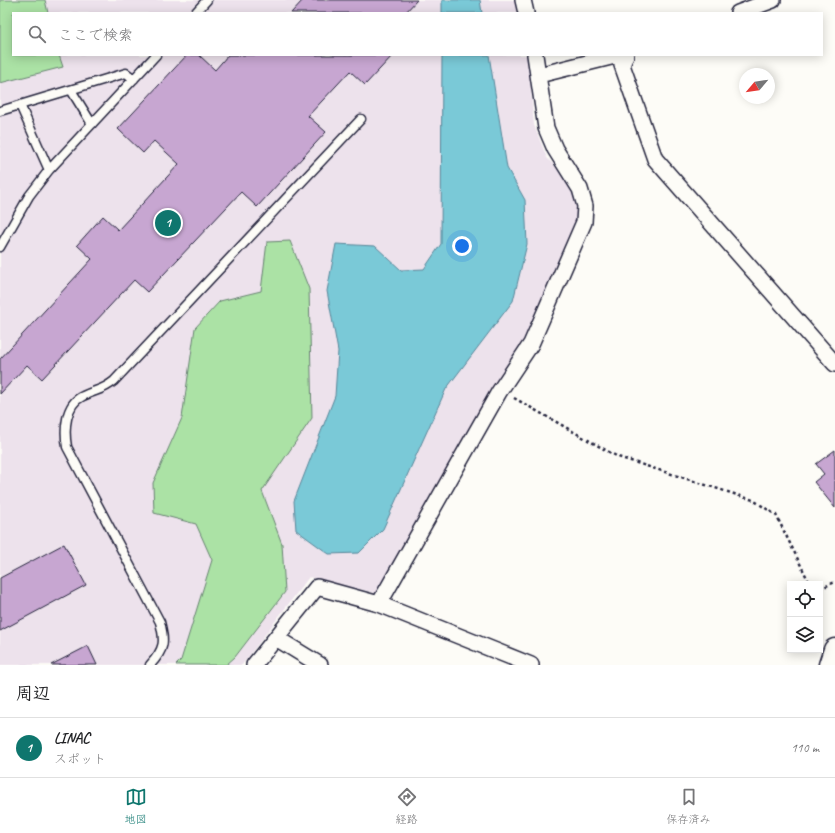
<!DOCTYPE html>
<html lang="ja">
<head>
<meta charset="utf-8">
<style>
	:root { --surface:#fff; --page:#f2f2f2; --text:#202124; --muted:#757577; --line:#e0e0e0; --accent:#0f766e }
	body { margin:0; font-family:Caveat,"Klee One",sans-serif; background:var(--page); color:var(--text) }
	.controls { position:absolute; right:12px; bottom:12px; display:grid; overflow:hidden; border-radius:0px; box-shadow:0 2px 10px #0003 }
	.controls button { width:36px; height:36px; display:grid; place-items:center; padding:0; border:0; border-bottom:1px solid var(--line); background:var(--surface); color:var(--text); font:20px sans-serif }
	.compass { position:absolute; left:739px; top:68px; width:36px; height:36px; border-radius:50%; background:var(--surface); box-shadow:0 2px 10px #0003; rotate:241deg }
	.you { position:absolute; left:462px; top:246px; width:14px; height:14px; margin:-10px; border:3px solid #fff; border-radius:50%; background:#1a73e8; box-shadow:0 0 0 6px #1a73e833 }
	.badge { display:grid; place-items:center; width:26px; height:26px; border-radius:50%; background:var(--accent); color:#fff; font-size:13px; font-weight:700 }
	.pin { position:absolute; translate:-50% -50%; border:2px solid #fff; box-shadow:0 1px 4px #0006 }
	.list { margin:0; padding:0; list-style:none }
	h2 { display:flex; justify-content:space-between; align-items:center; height:52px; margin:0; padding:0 16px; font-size:17px }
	h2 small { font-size:13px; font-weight:400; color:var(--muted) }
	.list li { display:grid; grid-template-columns:26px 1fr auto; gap:12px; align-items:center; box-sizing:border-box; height:60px; padding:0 16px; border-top:1px solid var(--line) }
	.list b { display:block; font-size:15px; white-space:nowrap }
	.list p { margin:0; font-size:13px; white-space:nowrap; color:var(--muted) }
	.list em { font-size:13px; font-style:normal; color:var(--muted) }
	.icon { flex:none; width:22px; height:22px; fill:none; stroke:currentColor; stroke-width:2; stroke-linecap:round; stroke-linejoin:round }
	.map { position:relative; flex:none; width:835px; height:665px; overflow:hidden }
	.search { position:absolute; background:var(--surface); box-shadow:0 2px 10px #0003; left:12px; right:12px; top:12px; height:44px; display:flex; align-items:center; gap:10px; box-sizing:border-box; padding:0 14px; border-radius:0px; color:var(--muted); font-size:15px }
	.sheet { height:112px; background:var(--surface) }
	nav { display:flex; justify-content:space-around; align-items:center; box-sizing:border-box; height:56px; border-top:1px solid var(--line); background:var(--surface); font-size:11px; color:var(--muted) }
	nav a { display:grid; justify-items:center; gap:2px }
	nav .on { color:var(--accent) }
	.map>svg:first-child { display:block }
	.built { fill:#ede2ec }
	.green { fill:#abe2a5; stroke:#668270 }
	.water { fill:#7ac9d7; stroke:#578699 }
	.building { fill:#c7a6d1; stroke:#22223b }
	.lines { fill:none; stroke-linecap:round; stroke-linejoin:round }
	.service-casing { stroke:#22223b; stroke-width:11 }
	.minor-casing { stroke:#22223b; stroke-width:18 }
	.secondary-casing { stroke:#22223b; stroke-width:25 }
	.path { stroke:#22223b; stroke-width:2.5; stroke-dasharray:3 3; stroke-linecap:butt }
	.service { stroke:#fdfcf7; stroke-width:8 }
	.minor { stroke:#fdfcf7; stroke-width:15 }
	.secondary { stroke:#fdfcf7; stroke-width:22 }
</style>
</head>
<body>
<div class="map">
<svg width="835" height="665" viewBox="0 0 835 665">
	<rect width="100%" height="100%" fill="#fdfcf7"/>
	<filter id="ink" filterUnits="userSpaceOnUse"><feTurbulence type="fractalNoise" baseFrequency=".025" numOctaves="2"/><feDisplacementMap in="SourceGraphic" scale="8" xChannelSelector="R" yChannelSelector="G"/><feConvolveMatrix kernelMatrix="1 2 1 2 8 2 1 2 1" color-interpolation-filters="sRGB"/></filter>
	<g filter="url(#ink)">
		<!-- built -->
		<path class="built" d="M 0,0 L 517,0 L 520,13 L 13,13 L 13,55 L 528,55 L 534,125 L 547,158 L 565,176 L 575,198 L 578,220 L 523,342 L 482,405 L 379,594 L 309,577 L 242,665 L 0,665 Z"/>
		<!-- green -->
		<path class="green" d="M 0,0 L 45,0 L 48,13 L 13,13 L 13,55 L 59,55 L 63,67 L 0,83 Z
			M 290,241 L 309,289 L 312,418 L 262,491 L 282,544 L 285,592 L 235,657 L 226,665 L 176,665 L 181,660 L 212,560 L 196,524 L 154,513 L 153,483 L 182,418 L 195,328 L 220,301 L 261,291 L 267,242 Z"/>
		<!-- water -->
		<path class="water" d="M 442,0 L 480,0 L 482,13 L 442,13 Z
			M 442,55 L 489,55 L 507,168 L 525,200 L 527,244 L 513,301 L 446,389 L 383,529 L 359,553 L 329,554 L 296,530 L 294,501 L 335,396 L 338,351 L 327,291 L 336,244 L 375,246 L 401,270 L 424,269 L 441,244 Z"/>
		<!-- building -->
		<path class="building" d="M 303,0 L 417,0 L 405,13 L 291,13 Z
			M 187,55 L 199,55 L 215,70 L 228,55 L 393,55 L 365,85 L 350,71 L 308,116 L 326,132 L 257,207 L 241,192 L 147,292 L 134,280 L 42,379 L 27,365 L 0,394 L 0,359 L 92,259 L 77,245 L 103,216 L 118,230 L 179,164 L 154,141 L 143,153 L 118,129 Z
			M 835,450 L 835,508 L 814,482 L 824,474 L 816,464 Z
			M 64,544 L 86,585 L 0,631 L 0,578 Z
			M 88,646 L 97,665 L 51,665 Z"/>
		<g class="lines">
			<!-- service casing -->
			<g class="service-casing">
				<path id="service" d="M 195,13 L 207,0
					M 71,90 L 92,124
					M 20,105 L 49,170
					M 0,111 L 126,73 L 134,79
					M 0,247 L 29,196 L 49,170 L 156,55
					M 150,665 C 165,649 165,641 160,622 L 67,447 C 64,430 65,404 83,396 C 97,389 102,391 114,381 L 361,119"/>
			</g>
			<!-- minor casing -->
			<g class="minor-casing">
				<path id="minor" d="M 523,0 L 526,13
					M 738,13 L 773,0
					M 626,55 L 622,65 L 655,159 L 835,364
					M 539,75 L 619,55
					M 379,604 L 499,392 L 531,344 L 584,222 L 585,206 L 580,189 L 555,149 L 546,128 L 535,55
					M 276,638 L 320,665
					M 254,665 L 317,587 L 379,604 L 531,665"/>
			</g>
			<!-- secondary casing -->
			<g class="secondary-casing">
				<path id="secondary" d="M 830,665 L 835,650"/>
			</g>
			<!-- path -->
			<path class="path" d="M 514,398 L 618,457 L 753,500 L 776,515 L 810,584
				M 820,589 L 835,582"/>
			<!-- service -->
			<use href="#service" class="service"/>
			<!-- minor -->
			<use href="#minor" class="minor"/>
			<!-- secondary -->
			<use href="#secondary" class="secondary"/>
		</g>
	</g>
</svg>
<div class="controls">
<button><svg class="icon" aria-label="locate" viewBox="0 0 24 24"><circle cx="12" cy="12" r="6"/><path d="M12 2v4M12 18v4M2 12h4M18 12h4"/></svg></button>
<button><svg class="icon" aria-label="layers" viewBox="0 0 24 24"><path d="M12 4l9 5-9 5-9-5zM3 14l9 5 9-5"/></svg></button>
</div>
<svg class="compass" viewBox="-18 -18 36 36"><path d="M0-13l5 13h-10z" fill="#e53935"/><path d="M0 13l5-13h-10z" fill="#757577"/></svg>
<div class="you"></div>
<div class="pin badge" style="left:168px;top:223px">1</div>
<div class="search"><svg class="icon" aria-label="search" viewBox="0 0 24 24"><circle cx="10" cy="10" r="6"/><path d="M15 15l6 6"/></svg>ここで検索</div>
</div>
<section class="sheet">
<h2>周辺<small></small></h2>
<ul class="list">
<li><span class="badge">1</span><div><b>LINAC</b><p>スポット</p></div><em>110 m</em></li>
</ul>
</section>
<nav>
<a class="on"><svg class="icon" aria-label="map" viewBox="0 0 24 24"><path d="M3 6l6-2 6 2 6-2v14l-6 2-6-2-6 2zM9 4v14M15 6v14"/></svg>地図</a>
<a><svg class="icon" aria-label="directions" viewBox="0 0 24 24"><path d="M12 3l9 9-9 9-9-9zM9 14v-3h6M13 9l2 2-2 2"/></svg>経路</a>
<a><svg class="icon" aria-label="saved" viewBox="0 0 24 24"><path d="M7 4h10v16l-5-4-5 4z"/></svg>保存済み</a>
</nav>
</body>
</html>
